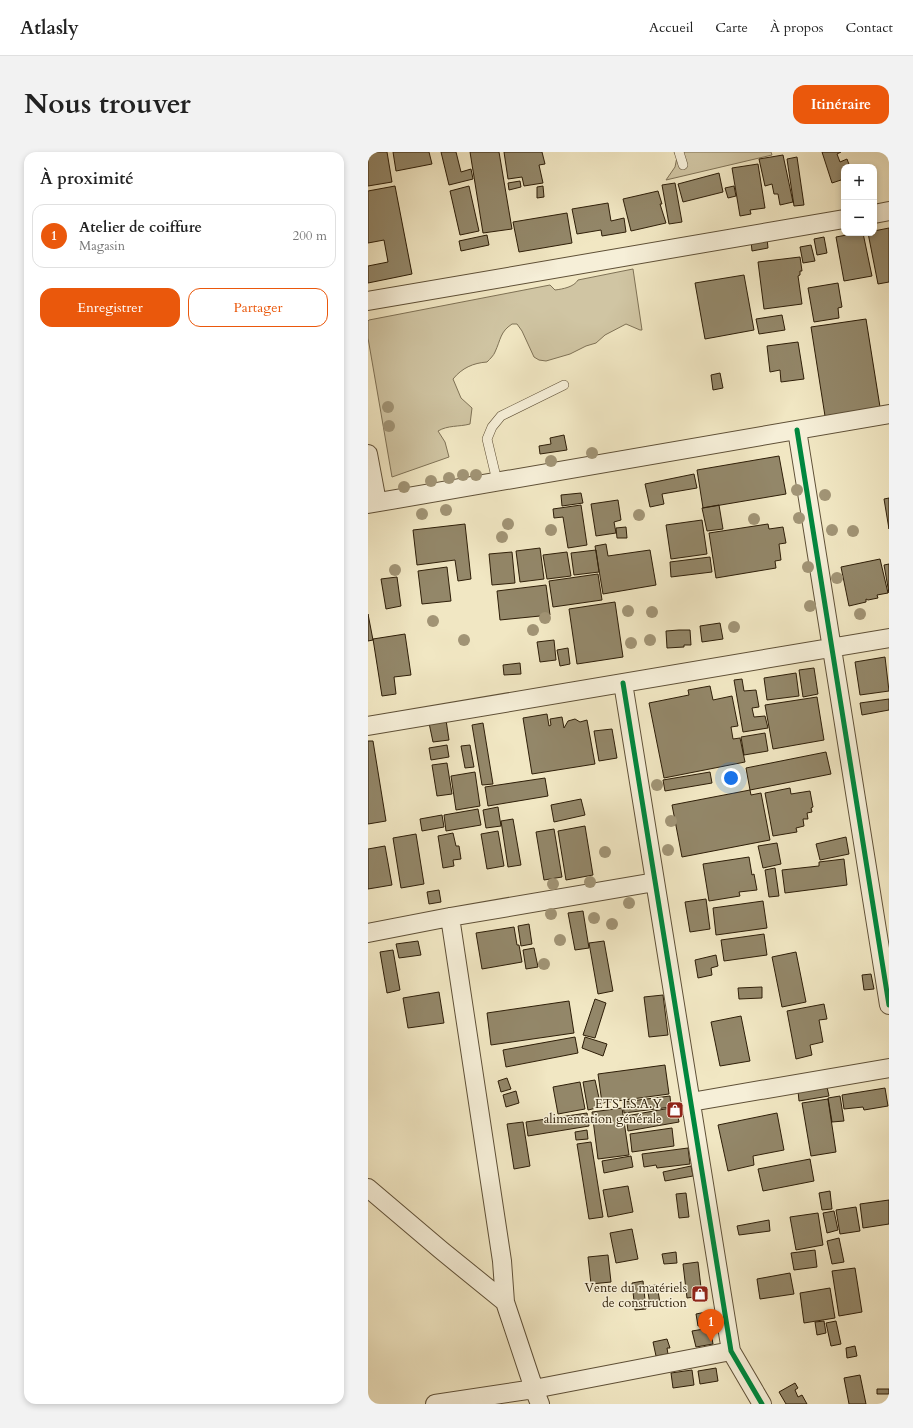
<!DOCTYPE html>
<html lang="fr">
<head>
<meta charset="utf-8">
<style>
	:root { --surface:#fff; --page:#f2f2f2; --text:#222; --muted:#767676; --line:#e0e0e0; --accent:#ea580c }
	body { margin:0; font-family:Cardo,serif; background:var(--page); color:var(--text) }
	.controls { position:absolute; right:12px; top:12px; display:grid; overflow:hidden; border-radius:8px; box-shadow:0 2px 6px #0003 }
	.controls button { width:36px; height:36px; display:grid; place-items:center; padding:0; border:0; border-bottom:1px solid var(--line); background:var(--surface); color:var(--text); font:20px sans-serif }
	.you { position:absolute; left:363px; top:626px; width:14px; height:14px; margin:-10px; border:3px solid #fff; border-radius:50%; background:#1a73e8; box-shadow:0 0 0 6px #1a73e833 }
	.badge { display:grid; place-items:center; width:26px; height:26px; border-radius:50%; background:var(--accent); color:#fff; font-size:13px; font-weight:700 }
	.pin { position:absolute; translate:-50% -33px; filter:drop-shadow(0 1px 2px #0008) }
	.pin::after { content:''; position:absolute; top:21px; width:14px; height:12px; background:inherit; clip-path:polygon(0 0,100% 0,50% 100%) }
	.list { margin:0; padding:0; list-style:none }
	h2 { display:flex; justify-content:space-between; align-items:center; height:52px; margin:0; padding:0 16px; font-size:17px }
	h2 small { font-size:13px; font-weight:400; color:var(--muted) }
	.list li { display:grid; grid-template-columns:26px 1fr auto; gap:12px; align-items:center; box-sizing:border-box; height:64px; margin:0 8px 8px; padding:0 8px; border:1px solid var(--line); border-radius:12px }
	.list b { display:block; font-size:15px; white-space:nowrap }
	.list p { margin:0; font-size:13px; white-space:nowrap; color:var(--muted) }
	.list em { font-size:13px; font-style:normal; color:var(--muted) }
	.actions { display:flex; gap:8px; padding:12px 16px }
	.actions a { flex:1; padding:9px 0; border:1px solid var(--accent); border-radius:12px; text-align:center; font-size:14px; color:var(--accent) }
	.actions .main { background:var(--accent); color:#fff }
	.map { position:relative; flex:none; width:521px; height:1252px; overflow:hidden; border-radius:12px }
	header { display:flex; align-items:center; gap:24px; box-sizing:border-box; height:56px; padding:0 20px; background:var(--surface); border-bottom:1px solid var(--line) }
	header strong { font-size:19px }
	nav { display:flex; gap:22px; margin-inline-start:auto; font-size:14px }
	.intro { display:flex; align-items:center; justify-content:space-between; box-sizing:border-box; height:96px; padding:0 24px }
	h1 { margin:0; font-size:28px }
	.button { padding:10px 18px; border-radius:12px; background:var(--accent); color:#fff; font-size:14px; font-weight:700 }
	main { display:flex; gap:24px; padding:0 24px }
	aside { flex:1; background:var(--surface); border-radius:12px; box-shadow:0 2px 6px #0003 }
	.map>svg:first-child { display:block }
	.green { fill:#d0c5a3; stroke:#7f7256 }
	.building { fill:#938769; stroke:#2e1e08 }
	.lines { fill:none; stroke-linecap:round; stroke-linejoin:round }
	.lane-casing { stroke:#5f5037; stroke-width:10 }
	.street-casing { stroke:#5f5037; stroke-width:20 }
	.lane { stroke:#f6efd8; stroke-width:9 }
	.street { stroke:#f6efd8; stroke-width:18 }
	.cycleway-casing { stroke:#f6efd8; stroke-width:8 }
	.cycleway { stroke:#00873e; stroke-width:5 }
	.tree { fill:#a19475 }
	.labels { text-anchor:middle; stroke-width:3; stroke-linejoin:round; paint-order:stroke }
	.poi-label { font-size:13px; fill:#2e1e08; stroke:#f6efd8; text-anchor:end }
</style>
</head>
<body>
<header>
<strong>Atlasly</strong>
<nav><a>Accueil</a><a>Carte</a><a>À propos</a><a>Contact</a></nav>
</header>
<div class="intro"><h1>Nous trouver</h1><a class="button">Itinéraire</a></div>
<main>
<aside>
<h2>À proximité<small></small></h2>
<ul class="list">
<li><span class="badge">1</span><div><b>Atelier de coiffure</b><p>Magasin</p></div><em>200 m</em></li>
</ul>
<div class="actions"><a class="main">Enregistrer</a><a>Partager</a></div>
</aside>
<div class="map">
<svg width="521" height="1252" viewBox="0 0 521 1252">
	<rect width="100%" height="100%" fill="#f1e7c3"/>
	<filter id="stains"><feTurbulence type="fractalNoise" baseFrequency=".005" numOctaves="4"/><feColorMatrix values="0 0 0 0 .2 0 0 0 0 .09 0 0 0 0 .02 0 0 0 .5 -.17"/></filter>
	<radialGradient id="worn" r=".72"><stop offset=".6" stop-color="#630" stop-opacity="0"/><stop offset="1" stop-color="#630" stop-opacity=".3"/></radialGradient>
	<!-- green -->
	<path class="green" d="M 306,0 L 403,0 L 404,3 L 298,28 L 307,15 L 309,5 Z
		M 265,117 L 274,178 L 272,178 L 258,172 L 237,183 L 228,191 L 218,194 L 202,202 L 178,209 L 171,208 L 166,205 L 154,179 L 149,172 L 144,172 C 132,180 133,187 127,200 C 126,203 122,207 119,210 C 105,211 94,216 85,227 L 93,246 L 104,256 L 102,272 C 91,275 80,273 70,279 L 77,290 L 81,305 L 24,325 L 0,186 L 0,169 L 1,168 L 182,133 L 187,138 C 195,137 206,135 210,128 Z"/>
	<!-- building -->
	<path class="building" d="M 0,0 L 19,0 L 24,30 L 0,34 Z
		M 25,0 L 61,0 L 64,12 L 28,19 Z
		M 73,0 L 88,0 L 93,20 L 103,17 L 105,27 L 81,33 Z
		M 102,0 L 131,0 L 144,77 L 115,81 Z
		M 136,0 L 174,0 L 177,12 L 171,13 L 175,31 L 156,34 L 154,25 L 140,27 Z
		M 454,0 L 473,0 L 469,2 L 472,10 L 479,7 L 482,15 L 476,15 L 476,27 L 464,31 Z
		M 415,3 L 425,50 L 412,53 L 410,42 L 406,42 L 404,32 L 397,34 L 391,7 Z
		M 429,5 L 436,53 L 426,54 L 419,7 Z
		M 390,12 L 397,56 L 382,58 L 383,62 L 372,64 L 364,16 Z
		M 351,21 L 355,40 L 315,50 L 310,32 Z
		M 152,29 L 153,35 L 141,38 L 140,31 Z
		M 307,31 L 314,70 L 301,72 L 294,33 Z
		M 27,34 L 44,122 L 0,131 L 0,114 L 20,110 L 16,88 L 0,91 L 0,39 Z
		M 101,34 L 111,79 L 92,83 L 82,39 Z
		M 175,34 L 176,45 L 169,46 L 169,35 Z
		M 366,34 L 368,44 L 360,46 L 357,36 Z
		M 290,39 L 294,52 L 292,52 L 298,71 L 263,79 L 255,47 Z
		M 240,51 L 243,69 L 256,66 L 258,80 L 234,84 L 233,78 L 209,82 L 204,57 Z
		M 199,61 L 204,91 L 151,100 L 145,70 Z
		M 521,76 L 521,130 L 510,132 L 500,81 L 506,81 L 506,79 Z
		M 489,81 L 495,81 L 504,124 L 476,129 L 468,85 Z
		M 119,83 L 121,93 L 93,99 L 91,89 Z
		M 456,85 L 459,101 L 449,103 L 446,87 Z
		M 399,86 L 400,96 L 384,99 L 383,89 Z
		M 443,93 L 447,109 L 435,111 L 432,95 Z
		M 432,105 L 434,119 L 432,119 L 432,123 L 430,124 L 434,152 L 396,157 L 390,110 Z
		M 376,123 L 386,178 L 337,187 L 327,131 Z
		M 470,131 L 474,155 L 470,156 L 471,166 L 446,170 L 440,136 Z
		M 414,163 L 417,178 L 391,182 L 388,167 Z
		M 498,167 L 512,255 L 457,264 L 443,175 Z
		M 430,190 L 436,227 L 413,230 L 412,218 L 402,220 L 399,194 Z
		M 352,221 L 355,236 L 345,238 L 343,223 Z
		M 196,283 L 199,298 L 172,302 L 171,294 L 183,292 L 182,286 Z
		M 411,304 L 418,342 L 335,356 L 329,318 Z
		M 326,322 L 329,336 L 294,342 L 296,352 L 282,355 L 277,332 Z
		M 213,341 L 215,351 L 194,354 L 193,343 Z
		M 521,346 L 521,377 L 516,347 Z
		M 250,348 L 253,368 L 246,370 L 248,381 L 228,384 L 223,352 Z
		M 213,353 L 219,393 L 200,396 L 195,365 L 186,366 L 185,357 Z
		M 351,353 L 355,377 L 339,379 L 334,356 Z
		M 334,368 L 339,402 L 303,407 L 298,373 Z
		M 97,372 L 103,427 L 90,429 L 87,408 L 49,413 L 45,378 Z
		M 400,372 L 401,377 L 415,375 L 418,391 L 411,392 L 413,408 L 407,409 L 408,416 L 348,426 L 341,381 Z
		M 258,375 L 259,386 L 249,386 L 248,376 Z
		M 238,392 L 240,404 L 282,398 L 288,433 L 235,442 L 227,394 Z
		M 172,396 L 176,427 L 152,430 L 148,399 Z
		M 228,398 L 231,420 L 206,423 L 203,401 Z
		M 144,400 L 147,431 L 124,433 L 121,402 Z
		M 199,400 L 203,424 L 179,427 L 175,403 Z
		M 342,405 L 344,420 L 303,425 L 302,410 Z
		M 512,407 L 520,441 L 509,443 L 510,446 L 500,448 L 498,447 L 498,450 L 481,454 L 473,415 Z
		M 521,412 L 521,441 L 516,413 Z
		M 79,415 L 83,449 L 54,452 L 50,419 Z
		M 230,422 L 234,448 L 185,455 L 181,429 Z
		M 29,425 L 33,454 L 18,457 L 13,427 Z
		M 178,433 L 182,463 L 132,468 L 129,439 Z
		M 247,450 L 255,505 L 209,512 L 201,457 Z
		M 0,462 L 5,488 L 0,489 Z
		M 352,471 L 355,487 L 334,490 L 332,474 Z
		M 311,478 L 322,478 L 323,493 L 316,493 L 316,495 L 299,496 L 298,479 Z
		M 37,482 L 43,523 L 26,525 L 28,542 L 14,544 L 5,487 Z
		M 186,488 L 188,508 L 172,510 L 169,490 Z
		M 200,496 L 202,512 L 192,514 L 189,498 Z
		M 517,505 L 521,539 L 492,543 L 487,510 Z
		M 152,511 L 153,522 L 136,523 L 135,513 Z
		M 446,516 L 450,542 L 435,545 L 431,518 Z
		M 428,521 L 431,544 L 399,548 L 396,526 Z
		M 374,527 L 376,539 L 388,538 L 391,555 L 384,556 L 386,565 L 397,564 L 400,576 L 375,580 L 366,528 Z
		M 342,534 L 345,548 L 364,544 L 370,574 L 363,575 L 365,587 L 372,586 L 377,610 L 296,626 L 281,551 L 321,543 L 320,538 Z
		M 449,545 L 456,588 L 405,597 L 397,553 Z
		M 521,547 L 521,558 L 494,563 L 492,551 Z
		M 179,562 L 181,574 L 183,573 L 182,567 L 194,565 L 196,576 L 200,569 L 207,567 L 212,570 L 219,568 L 227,612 L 164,622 L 155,566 Z
		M 78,568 L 81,588 L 65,590 L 61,571 Z
		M 115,571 L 125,632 L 114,633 L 104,573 Z
		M 244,577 L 249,606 L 231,609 L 226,579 Z
		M 397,581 L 400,599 L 376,603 L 373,585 Z
		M 0,589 L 5,589 L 18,669 L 0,672 Z
		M 79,593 L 81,605 L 63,608 L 61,596 Z
		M 102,593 L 106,615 L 97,616 L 93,594 Z
		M 458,600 L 463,622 L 382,638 L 378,616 Z
		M 79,611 L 84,642 L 69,644 L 64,613 Z
		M 107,620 L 112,654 L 88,658 L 83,624 Z
		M 342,620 L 344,631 L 297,639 L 295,628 Z
		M 177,626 L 180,644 L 120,654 L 117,635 Z
		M 422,636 L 423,642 L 442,639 L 445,655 L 443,656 L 444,660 L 439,661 L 440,667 L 435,667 L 436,674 L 428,676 L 429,680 L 405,684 L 397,641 Z
		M 382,638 L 383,643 L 393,641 L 402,688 L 314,705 L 304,653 Z
		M 213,647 L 217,663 L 186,670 L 183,653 Z
		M 130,655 L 133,674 L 118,676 L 115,658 Z
		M 110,657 L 113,673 L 78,679 L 76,663 Z
		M 74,663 L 76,675 L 54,679 L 52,667 Z
		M 145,667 L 153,713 L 140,715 L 133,669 Z
		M 217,674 L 225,723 L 198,728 L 190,679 Z
		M 186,677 L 194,725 L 176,728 L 168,680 Z
		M 130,679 L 136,714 L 119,717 L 113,682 Z
		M 85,681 L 88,694 L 91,694 L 93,707 L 85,708 L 86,714 L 75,716 L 70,684 Z
		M 48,682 L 56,732 L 33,736 L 25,686 Z
		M 478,685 L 481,702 L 452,708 L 448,692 Z
		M 409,691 L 413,712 L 395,716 L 390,694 Z
		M 17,694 L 24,733 L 0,737 L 0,697 Z
		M 381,705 L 384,723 L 386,722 L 389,738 L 371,740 L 372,744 L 341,749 L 335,712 Z
		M 476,707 L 479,733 L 417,741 L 414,718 L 451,714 L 451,710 Z
		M 407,716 L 411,744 L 401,745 L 397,718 Z
		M 71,738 L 73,750 L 61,752 L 59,740 Z
		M 338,747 L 342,777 L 322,780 L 317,750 Z
		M 395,749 L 399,776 L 348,783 L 345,756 Z
		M 215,759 L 221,796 L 207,798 L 200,761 Z
		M 161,772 L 164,792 L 153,794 L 150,774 Z
		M 146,775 L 149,793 L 151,793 L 154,810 L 114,817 L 108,781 Z
		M 396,782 L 399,803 L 356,809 L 353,788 Z
		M 50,789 L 53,803 L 31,806 L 28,792 Z
		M 236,789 L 245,839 L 230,842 L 221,791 Z
		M 166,796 L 170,815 L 158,817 L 155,798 Z
		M 25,798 L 32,838 L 19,841 L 12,800 Z
		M 428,800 L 438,850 L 414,855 L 404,805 Z
		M 348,803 L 350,814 L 343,816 L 344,823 L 330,826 L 327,808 Z
		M 503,822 L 506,837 L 496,838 L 494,823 Z
		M 394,835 L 394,846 L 371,847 L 370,836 Z
		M 71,840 L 76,871 L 40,876 L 35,846 Z
		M 295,843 L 300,883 L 281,885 L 276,845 Z
		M 227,847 L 238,851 L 227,886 L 215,883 Z
		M 201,849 L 206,881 L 123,893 L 119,861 Z
		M 456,852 L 459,867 L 451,868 L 455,890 L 442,893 L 444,903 L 428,907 L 419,859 Z
		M 373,864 L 382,909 L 352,914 L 343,870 Z
		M 207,885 L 210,901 L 138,915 L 135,898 Z
		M 217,885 L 239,892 L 235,904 L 214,896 Z
		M 297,913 L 301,942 L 234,951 L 230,922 Z
		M 139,926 L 143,937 L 133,940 L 130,929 Z
		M 227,928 L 233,955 L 220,958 L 215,930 Z
		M 212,930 L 217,957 L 190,962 L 185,935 Z
		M 459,935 L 461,944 L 431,949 L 430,939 Z
		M 517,936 L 520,954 L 496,958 L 495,955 L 476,957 L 474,943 Z
		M 148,939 L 151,951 L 138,955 L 135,943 Z
		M 302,944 L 303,955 L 256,961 L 255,950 Z
		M 472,944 L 476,969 L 464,970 L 460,946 Z
		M 460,947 L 468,1000 L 443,1004 L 434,951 Z
		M 308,955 L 311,970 L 260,979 L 258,964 Z
		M 254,956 L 261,1003 L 230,1007 L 224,960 Z
		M 219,961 L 221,974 L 160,984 L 158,970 Z
		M 409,961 L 416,998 L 385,1004 L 386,1013 L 360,1019 L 350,973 Z
		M 155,970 L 162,1014 L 146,1017 L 139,972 Z
		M 304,976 L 306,994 L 264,1000 L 262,982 Z
		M 219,978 L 220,987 L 208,988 L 207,980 Z
		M 223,990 L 235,1065 L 221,1067 L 209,992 Z
		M 320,996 L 322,1012 L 289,1016 L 288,1013 L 276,1015 L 274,1002 Z
		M 263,1004 L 265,1015 L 236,1021 L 234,1009 Z
		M 442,1007 L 446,1029 L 395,1039 L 390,1017 Z
		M 323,1014 L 325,1024 L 297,1029 L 295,1020 Z
		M 260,1034 L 265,1060 L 240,1065 L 235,1038 Z
		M 462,1039 L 464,1057 L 454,1058 L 451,1041 Z
		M 318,1041 L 321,1065 L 311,1066 L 308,1042 Z
		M 521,1048 L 521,1072 L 495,1076 L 492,1052 Z
		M 488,1055 L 492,1079 L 472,1082 L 468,1058 Z
		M 466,1059 L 470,1078 L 459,1081 L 455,1061 Z
		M 450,1061 L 455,1093 L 428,1098 L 422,1065 Z
		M 401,1068 L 402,1079 L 371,1083 L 369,1074 Z
		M 264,1077 L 270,1107 L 248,1111 L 242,1081 Z
		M 471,1086 L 476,1110 L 464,1112 L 459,1089 Z
		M 447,1098 L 449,1115 L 426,1118 L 423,1101 Z
		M 308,1100 L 309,1111 L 296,1112 L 294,1102 Z
		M 240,1103 L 243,1130 L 223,1132 L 220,1105 Z
		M 330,1110 L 334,1144 L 319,1146 L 315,1112 Z
		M 487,1116 L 494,1160 L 471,1164 L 464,1119 Z
		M 422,1121 L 426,1142 L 392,1147 L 389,1127 Z
		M 275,1129 L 278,1157 L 267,1158 L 264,1131 Z
		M 289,1133 L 292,1151 L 282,1153 L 279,1134 Z
		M 462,1136 L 467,1166 L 436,1171 L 432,1141 Z
		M 338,1160 L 340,1172 L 330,1174 L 328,1162 Z
		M 456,1169 L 458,1181 L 449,1183 L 447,1170 Z
		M 468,1169 L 473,1192 L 463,1194 L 458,1171 Z
		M 342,1176 L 345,1192 L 328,1195 L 324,1179 Z
		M 299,1187 L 302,1196 L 299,1196 L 300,1202 L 288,1204 L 285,1190 Z
		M 487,1194 L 489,1204 L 479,1206 L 478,1196 Z
		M 348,1216 L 350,1229 L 332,1232 L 330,1219 Z
		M 324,1218 L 326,1233 L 305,1236 L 303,1221 Z
		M 492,1223 L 498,1252 L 481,1252 L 476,1226 Z
		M 427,1231 L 430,1236 L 427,1238 L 430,1245 L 434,1243 L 439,1252 L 418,1252 L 411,1240 Z
		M 509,1237 L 521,1237 L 521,1242 L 509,1242 Z"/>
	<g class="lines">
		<!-- lane casing -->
		<g class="lane-casing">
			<path id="lane" d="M 311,0 L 315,13
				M 129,329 L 119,287 L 124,275 L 133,264 L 196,233"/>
		</g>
		<!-- street casing -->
		<g class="street-casing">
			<path id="street" d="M 506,62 L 521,59
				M 0,149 L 476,67
				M 429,278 L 521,853
				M 0,302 L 9,350
				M 0,352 L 521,262
				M 255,531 L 363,1199 L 394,1252
				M 0,574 L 521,486
				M 82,765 L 134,1109 L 137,1150 L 166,1237 L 172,1252
				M 0,781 L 82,765 L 287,730
				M 323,950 L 521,916
				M 0,1036 L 73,1098 L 137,1150
				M 67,1252 L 166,1237 L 363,1199"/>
		</g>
		<!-- lane -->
		<use href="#lane" class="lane"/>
		<!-- street -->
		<use href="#street" class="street"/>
		<!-- cycleway casing -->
		<g class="cycleway-casing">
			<path id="cycleway" d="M 429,278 L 521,853
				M 255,531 L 363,1199 L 394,1252"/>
		</g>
		<!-- cycleway -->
		<use href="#cycleway" class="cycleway"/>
	</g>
	<!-- trees -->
	<g class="tree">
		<circle cx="20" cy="255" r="6"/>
		<circle cx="21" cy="274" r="6"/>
		<circle cx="224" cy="301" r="6"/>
		<circle cx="183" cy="309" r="6"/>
		<circle cx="95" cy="323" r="6"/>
		<circle cx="108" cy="323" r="6"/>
		<circle cx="81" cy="326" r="6"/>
		<circle cx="63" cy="329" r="6"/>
		<circle cx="36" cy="335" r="6"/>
		<circle cx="429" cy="338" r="6"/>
		<circle cx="457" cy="343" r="6"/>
		<circle cx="78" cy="358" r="6"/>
		<circle cx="54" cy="362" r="6"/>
		<circle cx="271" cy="363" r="6"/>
		<circle cx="431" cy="366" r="6"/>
		<circle cx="386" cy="367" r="6"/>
		<circle cx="140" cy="372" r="6"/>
		<circle cx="183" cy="378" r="6"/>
		<circle cx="464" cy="378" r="6"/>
		<circle cx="485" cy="379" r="6"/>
		<circle cx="134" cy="385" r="6"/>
		<circle cx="440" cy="415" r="6"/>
		<circle cx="27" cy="418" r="6"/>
		<circle cx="469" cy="426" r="6"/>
		<circle cx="442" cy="454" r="6"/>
		<circle cx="260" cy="459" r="6"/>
		<circle cx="284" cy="460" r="6"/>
		<circle cx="492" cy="462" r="6"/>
		<circle cx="177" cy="466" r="6"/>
		<circle cx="65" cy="469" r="6"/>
		<circle cx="366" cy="475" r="6"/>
		<circle cx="165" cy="478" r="6"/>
		<circle cx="96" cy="488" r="6"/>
		<circle cx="282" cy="488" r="6"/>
		<circle cx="263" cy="491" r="6"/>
		<circle cx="289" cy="633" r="6"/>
		<circle cx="303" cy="669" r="6"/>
		<circle cx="300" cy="698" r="6"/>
		<circle cx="237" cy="700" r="6"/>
		<circle cx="222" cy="730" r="6"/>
		<circle cx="185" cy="732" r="6"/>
		<circle cx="261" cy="751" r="6"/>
		<circle cx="183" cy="762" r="6"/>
		<circle cx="226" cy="766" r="6"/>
		<circle cx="244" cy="772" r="6"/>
		<circle cx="192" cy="788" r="6"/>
		<circle cx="176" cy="812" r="6"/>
	</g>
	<!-- icons -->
	<defs>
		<g id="shop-square" transform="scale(0.9)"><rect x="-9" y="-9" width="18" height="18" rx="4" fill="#8f2418" stroke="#f6efd8"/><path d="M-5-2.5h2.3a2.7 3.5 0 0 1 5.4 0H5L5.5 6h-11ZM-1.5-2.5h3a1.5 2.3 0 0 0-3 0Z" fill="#fff"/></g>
	</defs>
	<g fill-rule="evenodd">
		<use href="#shop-square" x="307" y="958"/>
		<use href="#shop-square" x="332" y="1142"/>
	</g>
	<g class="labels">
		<!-- poi labels -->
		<g class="poi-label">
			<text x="294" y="956">ETS I.S.A.Y<tspan x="294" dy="15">alimentation générale</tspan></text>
			<text x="319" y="1140">Vente du matériels<tspan x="319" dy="15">de construction</tspan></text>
		</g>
	</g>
	<rect width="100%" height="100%" filter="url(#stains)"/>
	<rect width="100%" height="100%" fill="url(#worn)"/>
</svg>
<div class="controls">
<button>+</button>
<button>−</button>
</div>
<div class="you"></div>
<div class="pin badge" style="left:343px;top:1190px">1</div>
</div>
</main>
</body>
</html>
